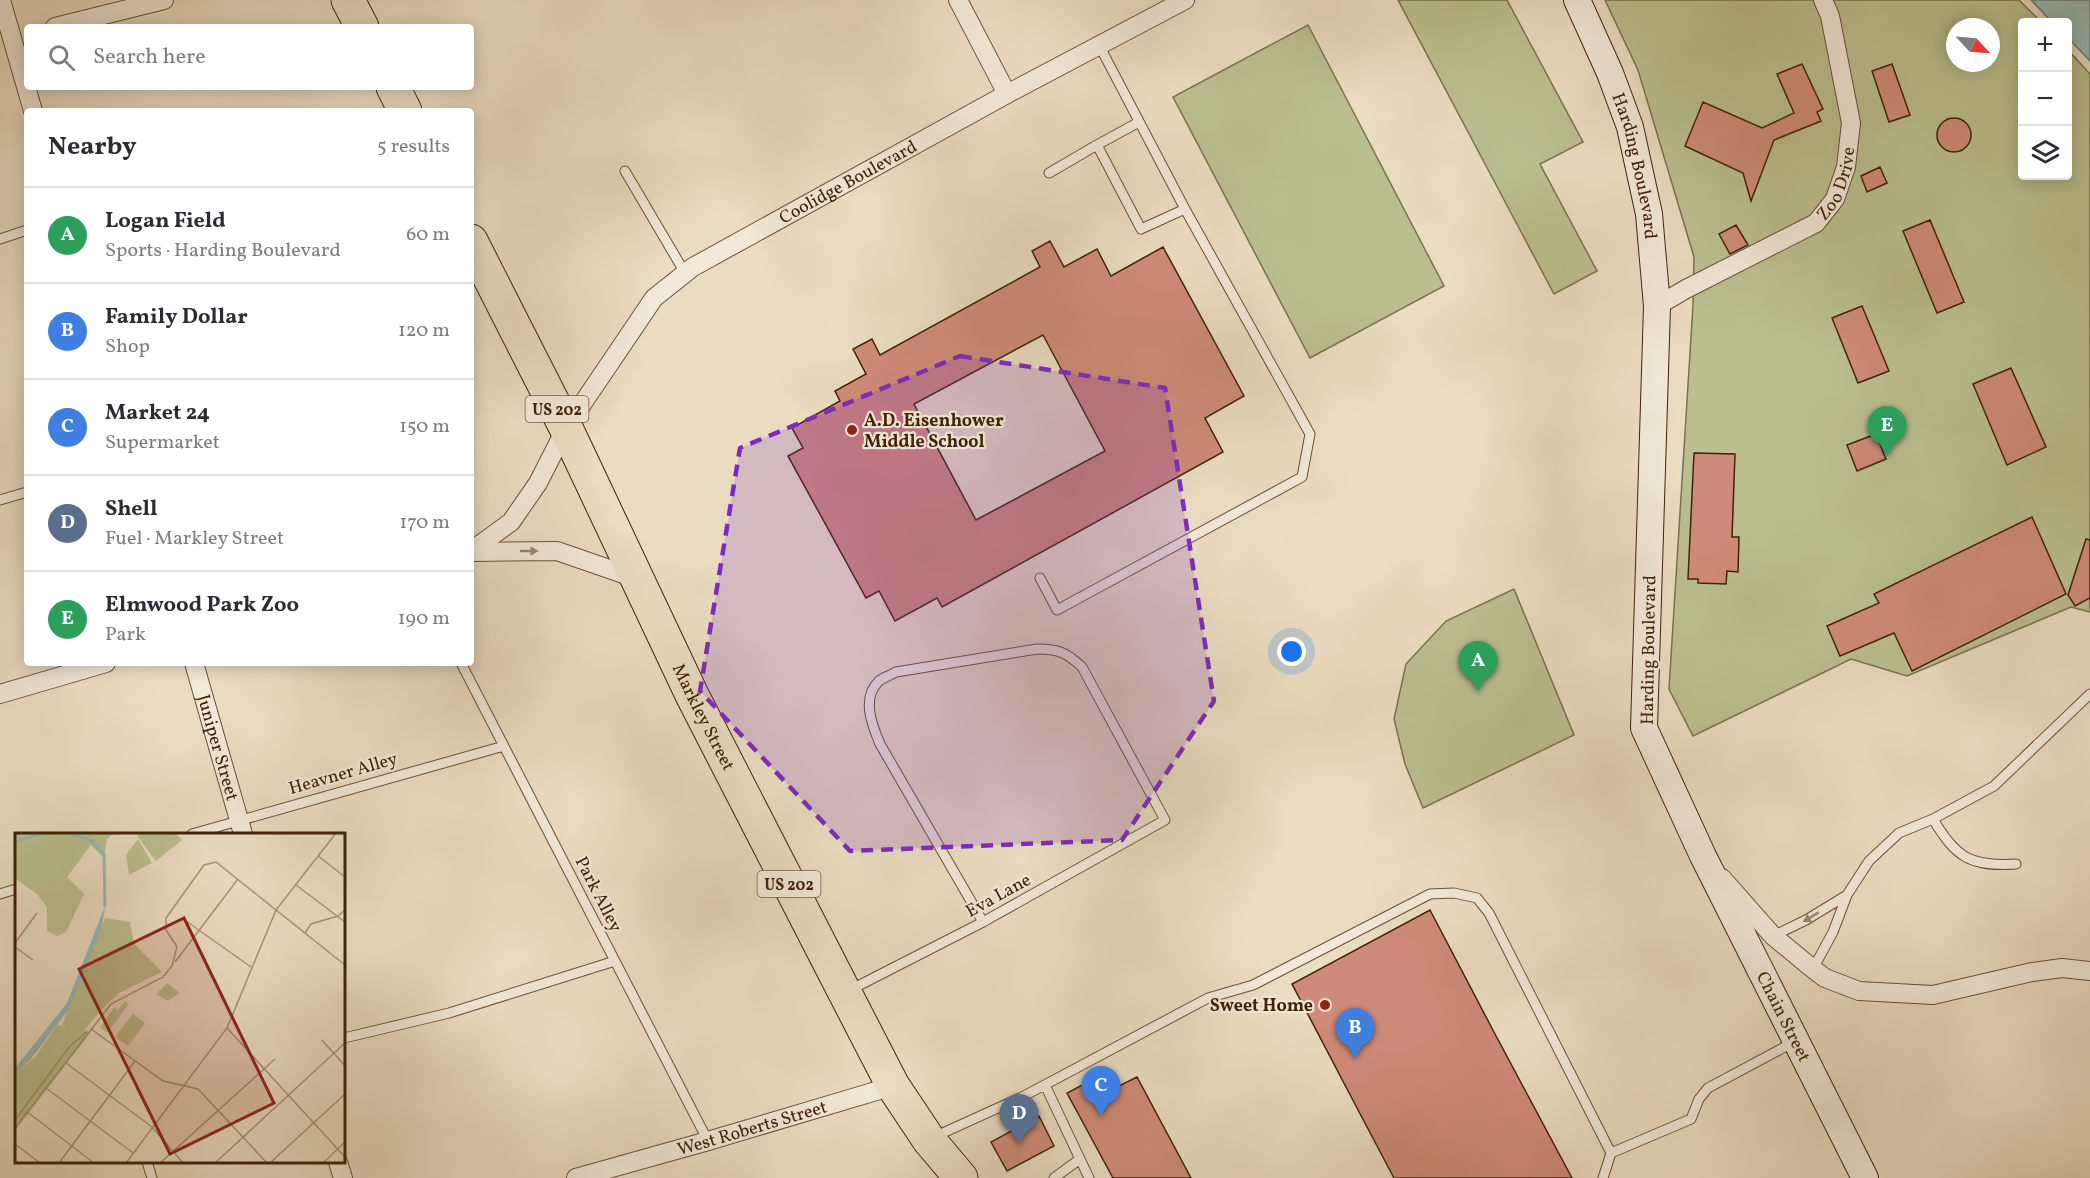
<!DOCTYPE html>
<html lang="en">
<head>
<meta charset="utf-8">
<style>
	:root { --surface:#fff; --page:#f7f7f7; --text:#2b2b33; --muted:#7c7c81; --line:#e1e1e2; --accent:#ea580c }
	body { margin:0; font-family:Vollkorn,serif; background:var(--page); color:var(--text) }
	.controls { position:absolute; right:18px; top:18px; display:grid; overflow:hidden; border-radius:6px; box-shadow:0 3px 15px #0003 }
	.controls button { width:54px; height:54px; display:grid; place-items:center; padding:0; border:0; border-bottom:2px solid var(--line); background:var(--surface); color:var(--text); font:30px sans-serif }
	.compass { position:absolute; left:1946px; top:18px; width:54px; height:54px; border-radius:50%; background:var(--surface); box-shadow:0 3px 15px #0003; rotate:116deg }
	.you { position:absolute; left:1292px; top:652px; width:21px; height:21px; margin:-15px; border:4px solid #fff; border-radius:50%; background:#1a73e8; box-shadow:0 0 0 9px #1a73e833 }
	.badge { display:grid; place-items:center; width:39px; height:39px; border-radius:50%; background:var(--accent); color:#fff; font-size:20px; font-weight:700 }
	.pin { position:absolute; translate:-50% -50px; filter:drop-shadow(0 2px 3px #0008) }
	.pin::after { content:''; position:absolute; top:32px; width:21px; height:18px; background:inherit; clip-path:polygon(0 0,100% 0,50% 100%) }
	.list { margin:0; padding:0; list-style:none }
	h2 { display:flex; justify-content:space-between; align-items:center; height:78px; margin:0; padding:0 24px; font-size:26px }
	h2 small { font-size:20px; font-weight:400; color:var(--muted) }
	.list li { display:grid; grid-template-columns:39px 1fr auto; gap:18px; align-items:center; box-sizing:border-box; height:96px; padding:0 24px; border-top:2px solid var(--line) }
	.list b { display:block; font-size:22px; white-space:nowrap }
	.list p { margin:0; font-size:20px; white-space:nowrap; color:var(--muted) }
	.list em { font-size:20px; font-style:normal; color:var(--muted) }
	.icon { flex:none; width:33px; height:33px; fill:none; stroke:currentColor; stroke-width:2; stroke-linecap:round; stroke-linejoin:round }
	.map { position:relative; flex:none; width:2090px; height:1178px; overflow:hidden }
	.search { position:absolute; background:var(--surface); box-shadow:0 3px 15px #0003; left:24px; top:24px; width:450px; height:66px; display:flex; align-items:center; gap:15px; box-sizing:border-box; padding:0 21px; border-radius:6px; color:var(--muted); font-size:22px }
	.panel { position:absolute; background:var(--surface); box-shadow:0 3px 15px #0003; left:24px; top:108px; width:450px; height:558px; border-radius:6px }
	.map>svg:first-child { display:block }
	.green { fill:#bbbf90; stroke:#7d704c; stroke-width:1.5; fill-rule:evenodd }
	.water { fill:#98bab7; stroke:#747d71; stroke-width:1.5 }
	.building { fill:#cf8b79; stroke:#3f2207; stroke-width:1.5; fill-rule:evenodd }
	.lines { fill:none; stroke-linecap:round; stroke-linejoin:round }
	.lane-casing { stroke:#6a5036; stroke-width:11 }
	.street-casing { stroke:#6a5036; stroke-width:20 }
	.secondary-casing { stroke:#3f2207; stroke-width:28 }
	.highway-casing { stroke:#3f2207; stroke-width:35 }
	.lane { stroke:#f1e8d7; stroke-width:9 }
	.street { stroke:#f1e8d7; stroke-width:18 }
	.secondary { stroke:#f1e8d7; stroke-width:26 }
	.highway { stroke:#eadcc1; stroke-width:33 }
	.oneway { fill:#98856f }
	.marked { fill:#7b2cbf; fill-opacity:0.2; stroke:#7b2cbf; stroke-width:4.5; stroke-dasharray:12 8; stroke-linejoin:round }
	.poi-dot { fill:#8f2418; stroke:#f1e8d7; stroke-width:2 }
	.labels { text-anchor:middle; stroke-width:4.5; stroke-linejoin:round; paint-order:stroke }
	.shield { fill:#f1e8d7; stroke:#745d45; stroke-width:1.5 }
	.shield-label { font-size:16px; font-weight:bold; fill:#3f2207 }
	.street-label { font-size:18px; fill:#3f2207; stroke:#f1e8d7 }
	.poi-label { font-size:18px; font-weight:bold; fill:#3f2207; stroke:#f1e8d7; text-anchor:start }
	.inset-river { fill:none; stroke:#98bab7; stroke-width:3 }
	.inset-road { fill:none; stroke:#a69277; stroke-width:1.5 }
	.view { fill:#8f2418; fill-opacity:0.15; stroke:#8f2418; stroke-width:3 }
	.inset-edge { fill:none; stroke:#3f2207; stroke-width:3 }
</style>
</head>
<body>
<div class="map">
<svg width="2090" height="1178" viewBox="0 0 2090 1178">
	<rect width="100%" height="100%" fill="#eadcc1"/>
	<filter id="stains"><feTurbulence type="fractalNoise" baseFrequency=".00333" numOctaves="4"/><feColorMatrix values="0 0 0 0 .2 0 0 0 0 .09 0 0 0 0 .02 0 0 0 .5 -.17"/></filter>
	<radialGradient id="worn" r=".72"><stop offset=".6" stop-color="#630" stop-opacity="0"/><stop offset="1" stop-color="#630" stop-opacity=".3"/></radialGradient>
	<!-- green -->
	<path class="green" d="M 1398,0 L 1507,0 L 1583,142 L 1540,164 L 1597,271 L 1554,294 Z
		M 1605,0 L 2019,0 L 2041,22 L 2022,22 L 2022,176 L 2068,176 L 2068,50 L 2090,74 L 2090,612 L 2071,607 L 1907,676 L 1851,659 L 1693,736 L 1669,689 L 1693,305 L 1694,257 L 1638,70 ZM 1955,27 L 1991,27 L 1991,63 L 1955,63 Z
		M 1308,25 L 1444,286 L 1310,358 L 1173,97 Z
		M 1514,589 L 1574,735 L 1423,808 L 1405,764 L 1394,719 L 1406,664 L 1446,621 Z"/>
	<!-- water -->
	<path class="water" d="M 2031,0 L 2090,0 L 2090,61 L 2068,38 L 2068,22 L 2052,22 Z"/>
	<!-- building -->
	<path class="building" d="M 1802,64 L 1823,109 L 1817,112 L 1821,121 L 1774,140 L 1751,201 L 1743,173 L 1685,146 L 1703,102 L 1762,128 L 1794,113 L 1777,74 Z
		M 1892,64 L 1910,115 L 1889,122 L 1872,71 Z
		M1937 135a17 17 0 1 1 34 0a17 17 0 1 1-34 0Z
		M 1880,167 L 1887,183 L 1867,192 L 1861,176 Z
		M 1930,220 L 1964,302 L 1937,313 L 1903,231 Z
		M 1736,225 L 1748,245 L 1730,254 L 1719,234 Z
		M 1050,241 L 1064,267 L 1097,249 L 1111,276 L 1163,247 L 1244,396 L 1205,418 L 1223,452 L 942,607 L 937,598 L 895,621 L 879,591 L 866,598 L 788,456 L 803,448 L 792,428 L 840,401 L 835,391 L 866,374 L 853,349 L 872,339 L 880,355 L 1040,267 L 1032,251 ZM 1043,335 L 1105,451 L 976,520 L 914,404 Z
		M 1862,306 L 1889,371 L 1858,383 L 1832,318 Z
		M 2011,368 L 2046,447 L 2007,465 L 1973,384 Z
		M 1876,434 L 1886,459 L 1857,471 L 1847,445 Z
		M 1694,453 L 1735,454 L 1732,537 L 1739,537 L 1738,572 L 1727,571 L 1726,584 L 1698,583 L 1698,579 L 1688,579 Z
		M 2032,517 L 2066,594 L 1912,671 L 1894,633 L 1840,656 L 1827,626 L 1879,603 L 1874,594 Z
		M 2086,539 L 2090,540 L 2090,598 L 2075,606 L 2068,595 Z
		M 1430,910 L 1495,1034 L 1572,1178 L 1394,1178 L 1357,1108 L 1292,984 Z
		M 1107,1072 L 1115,1088 L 1137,1077 L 1191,1178 L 1113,1178 L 1067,1093 Z
		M 1039,1116 L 1054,1146 L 1007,1171 L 991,1142 Z"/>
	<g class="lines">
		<!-- lane casing -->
		<g class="lane-casing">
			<path id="lane" d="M 1097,145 L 1139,122
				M 625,171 L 685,273
				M 1049,173 L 1097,145 L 1141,229 L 1185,209
				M 0,239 L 27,230
				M 0,500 L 27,492
				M 1040,578 L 1057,610 L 1302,477 L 1310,434 L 1185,209 L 1099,45
				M 461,663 L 708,1141
				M 1933,819 C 1956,858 1971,867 2016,864
				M 192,834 L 504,746
				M 0,894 L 16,889
				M 1773,936 L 1806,920 L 1847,895
				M 1813,969 L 1833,932 L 1847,895 L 1869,861 L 1899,833 L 1933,819 L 1994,786 L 2090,694
				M 850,990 L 983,922 L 1165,820 L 1082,667 C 1066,652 1058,649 1037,649 L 896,672 C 891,675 884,677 879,681 C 861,698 872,725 880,744 L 983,922
				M 344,1038 L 449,1013 L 615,961
				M 1045,1085 L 1089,1178
				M 934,1137 L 1022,1097 L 1208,998 L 1253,985 L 1430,894 L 1454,893 L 1477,898 L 1489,913 L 1611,1153
				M 147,1162 L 152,1178
				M 1054,1178 L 1080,1159
				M 1603,1178 L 1611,1153 L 1691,1119 L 1699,1099 L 1708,1088 L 1794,1042"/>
		</g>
		<!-- street casing -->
		<g class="street-casing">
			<g id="street">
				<path d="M 1,0 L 33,111"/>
				<path d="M 958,0 L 1007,94"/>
				<path d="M 55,27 L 164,0"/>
				<path id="s1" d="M 1657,306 L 1686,289 L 1816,223 L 1835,199 L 1846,167 L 1851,123 L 1830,16 L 1823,0"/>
				<path id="s2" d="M 471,551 L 511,522 L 538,483 L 566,428 L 654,298 L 693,267 L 1007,94 L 1185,0"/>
				<path d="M 471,552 L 557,551 L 638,579"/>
				<path id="s3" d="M 194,663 L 243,834"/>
				<path d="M 0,694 L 106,663"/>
				<path d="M 1722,878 L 1773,936 L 1813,969 L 1825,978 L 1859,991 L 1933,995 L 2032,972 L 2062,968 L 2090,971"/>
				<path d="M 338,1162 L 343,1178"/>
				<path id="s4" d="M 576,1178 L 708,1141 L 893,1086"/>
			</g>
		</g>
		<!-- secondary casing -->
		<g class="secondary-casing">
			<g id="secondary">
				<path id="s5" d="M 1577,0 L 1610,73 L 1630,127 L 1649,214 L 1657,306 L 1644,728 L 1703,856 L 1865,1178"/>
			</g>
		</g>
		<!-- highway casing -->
		<g class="highway-casing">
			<g id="highway">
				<path d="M 348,0 L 362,27"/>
				<path d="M 393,87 L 405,111"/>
				<path id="s6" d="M 471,241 L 566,428 L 692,695 L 845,993 L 893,1086 L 929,1140 L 961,1178"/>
			</g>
		</g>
		<!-- lane -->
		<use href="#lane" class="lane"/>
		<!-- street -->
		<use href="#street" class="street"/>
		<!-- secondary -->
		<use href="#secondary" class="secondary"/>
		<!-- highway -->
		<use href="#highway" class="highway"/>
	</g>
	<!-- one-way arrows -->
	<defs><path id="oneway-solid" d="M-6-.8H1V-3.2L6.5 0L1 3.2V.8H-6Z" transform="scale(1.5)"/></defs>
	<g class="oneway">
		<use href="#oneway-solid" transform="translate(529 551)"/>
		<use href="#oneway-solid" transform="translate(1811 917) rotate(149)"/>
	</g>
	<!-- marked area -->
	<path class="marked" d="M 960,356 L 1165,388 L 1214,701 L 1122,840 L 850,851 L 700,691 L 740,448 Z"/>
	<!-- markers -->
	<g class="poi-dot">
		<circle cx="852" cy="430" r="6"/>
		<circle cx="1325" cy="1005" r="6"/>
	</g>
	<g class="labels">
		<!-- shield labels -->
		<g class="shield">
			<rect x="525.5" y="396" width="63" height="26" rx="4.5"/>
			<rect x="757.5" y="871" width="63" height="26" rx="4.5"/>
		</g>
		<g class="shield-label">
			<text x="557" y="415">US 202</text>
			<text x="789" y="890">US 202</text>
		</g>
		<!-- street labels -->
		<g class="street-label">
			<text dy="6" stroke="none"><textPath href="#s5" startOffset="177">Harding Boulevard</textPath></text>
			<text dy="6" stroke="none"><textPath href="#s1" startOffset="225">Zoo Drive</textPath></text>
			<text dy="6" stroke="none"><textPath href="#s2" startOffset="542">Coolidge Boulevard</textPath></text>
			<text transform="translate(1648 650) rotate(-89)" y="6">Harding Boulevard</text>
			<text dy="6" stroke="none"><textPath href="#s6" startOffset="530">Markley Street</textPath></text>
			<text dy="6" stroke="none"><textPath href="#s3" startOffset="88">Juniper Street</textPath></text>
			<text transform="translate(343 773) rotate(-16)" y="6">Heavner Alley</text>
			<text transform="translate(599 894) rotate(63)" y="6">Park Alley</text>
			<text transform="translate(998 895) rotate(-29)" y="6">Eva Lane</text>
			<text dy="6" stroke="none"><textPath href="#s5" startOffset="1062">Chain Street</textPath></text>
			<text dy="6" stroke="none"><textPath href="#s4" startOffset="183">West Roberts Street</textPath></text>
		</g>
		<!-- poi labels -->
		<g class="poi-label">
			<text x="864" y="426">A.D. Eisenhower<tspan x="864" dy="21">Middle School</tspan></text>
			<text x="1313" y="1011" text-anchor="end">Sweet Home</text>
		</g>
	</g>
	<!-- overview -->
	<g transform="translate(15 833)">
		<rect width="330" height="330" fill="#eadcc1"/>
		<path d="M 0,0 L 99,0 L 92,6 L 89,25 L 76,12 L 52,44 L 69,61 L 51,99 L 42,103 L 32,98 L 32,74 L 22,61 L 0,45 ZM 126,0 L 160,0 L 167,7 L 141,28 L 122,3 ZM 123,6 L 137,30 L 114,42 L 111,22 ZM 90,85 L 115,89 L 119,111 L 147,139 L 104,160 L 90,173 L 69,197 L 76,199 L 0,298 L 0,241 L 21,223 L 42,192 L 52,194 L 47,192 ZM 152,150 L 165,160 L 153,168 L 141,161 ZM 110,168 L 114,171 L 92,200 L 85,194 L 99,175 L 103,177 ZM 118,181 L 130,190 L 113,213 L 100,204 Z" fill="#bbbf90"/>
		<path d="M 90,73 L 87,94 L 54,176 L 16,226 L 0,241 L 0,235 L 52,170 Z" fill="#98bab7"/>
		<path class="inset-river" d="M 55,0 L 77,8 L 89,21 L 90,74M 0,8 L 30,0"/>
		<path class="inset-road" d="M 303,23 L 330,44M 281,52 L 330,89M 261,77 L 321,0M 171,88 L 236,134M 290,100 L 296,91 L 323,83 L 330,77M 0,110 L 22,80M 0,114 L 18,127M 160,129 L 223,46M 212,195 L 330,324M 76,196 L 148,248 L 183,256 L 252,330M 307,207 L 330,233M 51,230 L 137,294 L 168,330M 31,255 L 118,320M 11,278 L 79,330M 0,287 L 55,213 L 72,199M 0,295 L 96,171 L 148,144 L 157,133 L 162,114 L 151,97 L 151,85 L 189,32 L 201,29 L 261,77M 0,311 L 25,330M 44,330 L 120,228M 111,330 L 212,195 L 261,77 L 330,132M 145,330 L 260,226M 200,330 L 330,210M 255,330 L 330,261M 308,330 L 330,309"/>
		<path class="view" d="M 169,85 L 259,270 L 155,321 L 64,136 Z"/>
		<rect width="330" height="330" class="inset-edge"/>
	</g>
	<rect width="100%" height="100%" filter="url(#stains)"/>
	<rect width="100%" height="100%" fill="url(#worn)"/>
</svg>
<div class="controls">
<button>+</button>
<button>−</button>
<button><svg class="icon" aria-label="layers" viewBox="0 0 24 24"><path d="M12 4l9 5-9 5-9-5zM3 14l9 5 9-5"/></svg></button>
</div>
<svg class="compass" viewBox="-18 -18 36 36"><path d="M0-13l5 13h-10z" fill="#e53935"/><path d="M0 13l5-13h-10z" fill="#7c7c81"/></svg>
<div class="you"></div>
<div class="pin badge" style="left:1478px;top:691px;background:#2e9e5b">A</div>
<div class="pin badge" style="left:1355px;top:1058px;background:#3f7fe0">B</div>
<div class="pin badge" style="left:1101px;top:1116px;background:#3f7fe0">C</div>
<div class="pin badge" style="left:1019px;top:1144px;background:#5c6f8a">D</div>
<div class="pin badge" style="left:1887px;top:456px;background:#2e9e5b">E</div>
<div class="search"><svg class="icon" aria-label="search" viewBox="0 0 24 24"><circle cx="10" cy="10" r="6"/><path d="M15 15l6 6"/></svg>Search here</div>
<section class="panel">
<h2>Nearby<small>5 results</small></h2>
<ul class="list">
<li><span class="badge" style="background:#2e9e5b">A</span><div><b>Logan Field</b><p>Sports · Harding Boulevard</p></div><em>60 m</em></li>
<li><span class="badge" style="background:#3f7fe0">B</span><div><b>Family Dollar</b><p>Shop</p></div><em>120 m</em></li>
<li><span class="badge" style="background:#3f7fe0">C</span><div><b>Market 24</b><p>Supermarket</p></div><em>150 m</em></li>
<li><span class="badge" style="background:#5c6f8a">D</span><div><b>Shell</b><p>Fuel · Markley Street</p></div><em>170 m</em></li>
<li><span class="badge" style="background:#2e9e5b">E</span><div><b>Elmwood Park Zoo</b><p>Park</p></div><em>190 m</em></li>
</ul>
</section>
</div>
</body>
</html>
